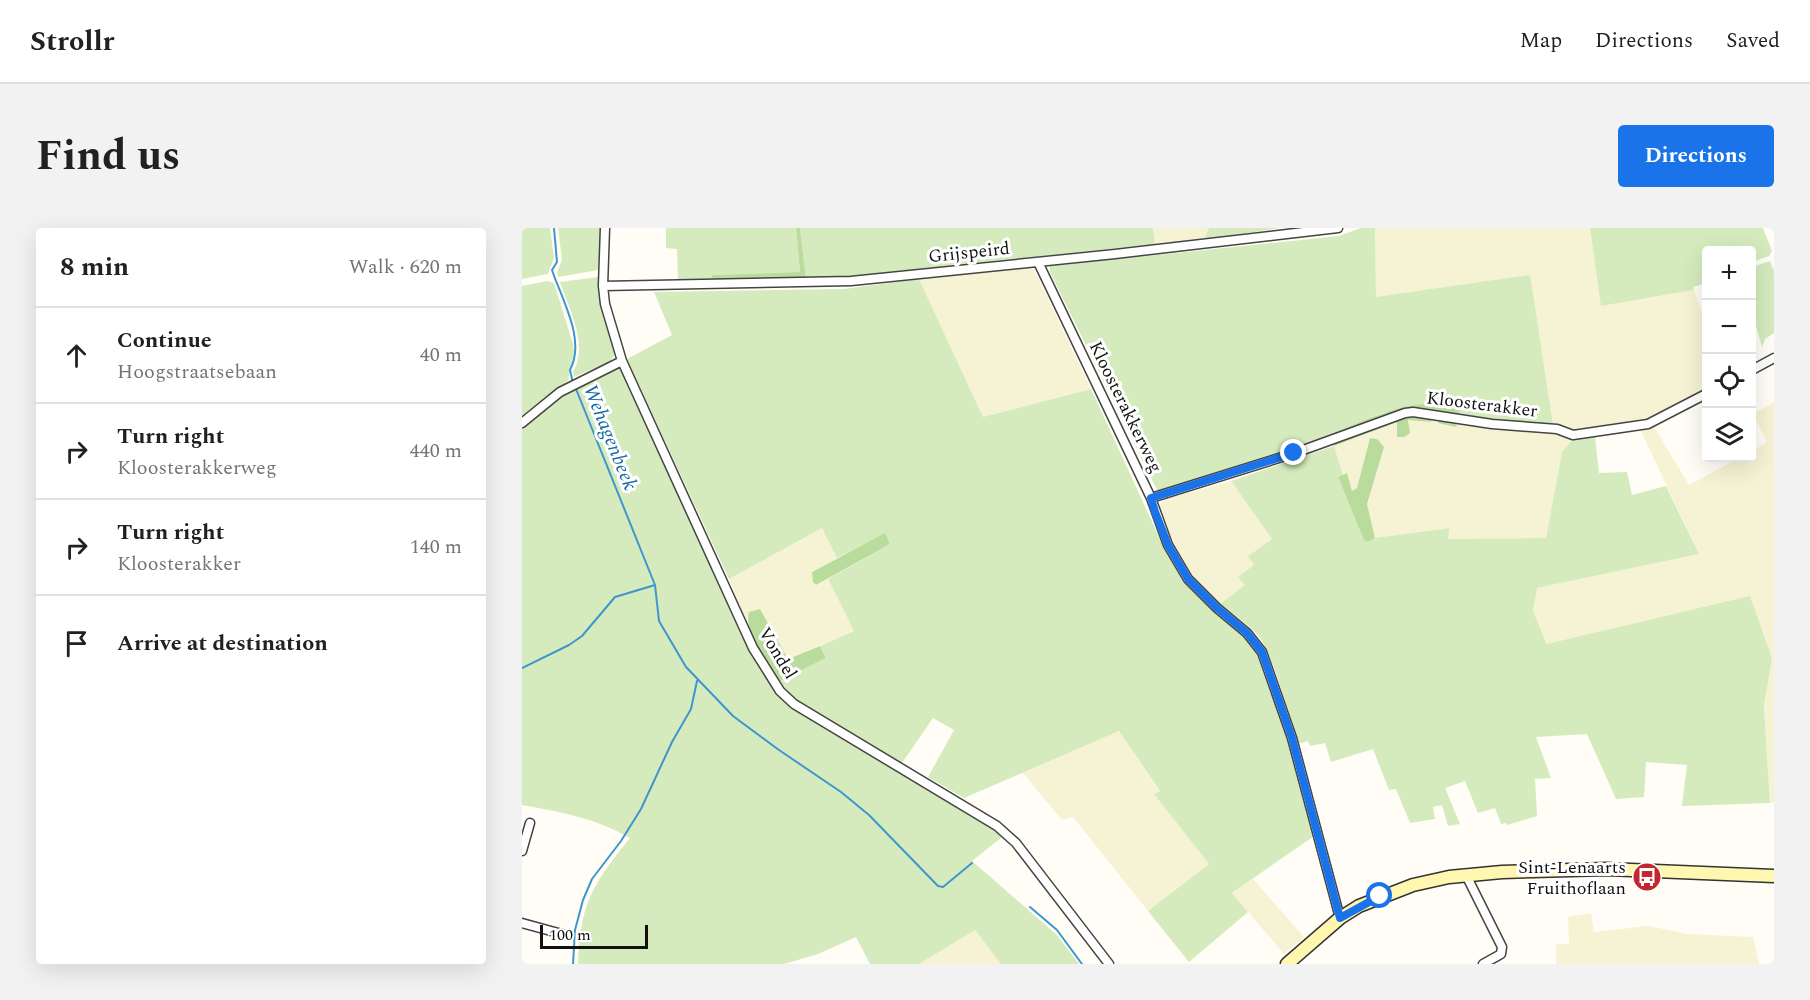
<!DOCTYPE html>
<html lang="en">
<head>
<meta charset="utf-8">
<style>
	:root { --surface:#fff; --page:#f2f2f2; --text:#202124; --muted:#757577; --line:#e0e0e0; --accent:#1a73e8 }
	body { margin:0; font-family:Spectral,serif; background:var(--page); color:var(--text) }
	.controls { position:absolute; right:18px; top:18px; display:grid; overflow:hidden; border-radius:6px; box-shadow:0 6px 24px #0002 }
	.controls button { width:54px; height:54px; display:grid; place-items:center; padding:0; border:0; border-bottom:2px solid var(--line); background:var(--surface); color:var(--text); font:30px sans-serif }
	.scale { position:absolute; left:18px; bottom:15px; width:108px; box-sizing:border-box; padding-left:6px; border:3px solid #111; border-top:0; font-size:16px; line-height:21px; white-space:nowrap; color:#111; -webkit-text-stroke:4px #fff; paint-order:stroke }
	.stop { position:absolute; width:18px; height:18px; margin:-14px; border:4px solid #1a73e8; border-radius:50%; background:#fff }
	.stop.end { background:#1a73e8; border-color:#fff; box-shadow:0 2px 6px #0008 }
	.list { margin:0; padding:0; list-style:none }
	h2 { display:flex; justify-content:space-between; align-items:center; height:78px; margin:0; padding:0 24px; font-size:26px }
	h2 small { font-size:20px; font-weight:400; color:var(--muted) }
	.list li { display:grid; grid-template-columns:39px 1fr auto; gap:18px; align-items:center; box-sizing:border-box; height:96px; padding:0 24px; border-top:2px solid var(--line) }
	.list b { display:block; font-size:22px; white-space:nowrap }
	.list p { margin:0; font-size:20px; white-space:nowrap; color:var(--muted) }
	.list em { font-size:20px; font-style:normal; color:var(--muted) }
	.icon { flex:none; width:33px; height:33px; fill:none; stroke:currentColor; stroke-width:2; stroke-linecap:round; stroke-linejoin:round }
	.map { position:relative; flex:none; width:1252px; height:736px; overflow:hidden; border-radius:6px }
	header { display:flex; align-items:center; gap:36px; box-sizing:border-box; height:84px; padding:0 30px; background:var(--surface); border-bottom:2px solid var(--line) }
	header strong { font-size:28px }
	nav { display:flex; gap:33px; margin-inline-start:auto; font-size:21px }
	.intro { display:flex; align-items:center; justify-content:space-between; box-sizing:border-box; height:144px; padding:0 36px }
	h1 { margin:0; font-size:42px }
	.button { padding:15px 27px; border-radius:6px; background:var(--accent); color:#fff; font-size:21px; font-weight:700 }
	main { display:flex; gap:36px; padding:0 36px }
	aside { flex:1; background:var(--surface); border-radius:6px; box-shadow:0 6px 24px #0002 }
	.map>svg:first-child { display:block }
	.farmland { fill:#f6f3d4 }
	.green { fill:#d5ebbd }
	.forest { fill:#b9dc9c }
	.lines { fill:none; stroke-linecap:round; stroke-linejoin:round }
	.stream { stroke:#3f96cf; stroke-width:2 }
	.minor-casing { stroke:#444; stroke-width:11 }
	.secondary-casing { stroke:#333; stroke-width:15 }
	.minor { stroke:#fff; stroke-width:8 }
	.secondary { stroke:#fff6b0; stroke-width:12 }
	.route { stroke:#1a73e8; stroke-width:8 }
	.labels { text-anchor:middle; stroke-width:6; stroke-linejoin:round; paint-order:stroke }
	.street-label { font-size:18px; fill:#111; stroke:#fff }
	.poi-label { font-size:18px; fill:#111; stroke:#fff; text-anchor:end }
	.water-label { font-size:20px; font-style:italic; fill:#1768a6; stroke:#fff }
</style>
</head>
<body>
<header>
<strong>Strollr</strong>
<nav><a>Map</a><a>Directions</a><a>Saved</a></nav>
</header>
<div class="intro"><h1>Find us</h1><a class="button">Directions</a></div>
<main>
<aside>
<h2>8 min<small>Walk · 620 m</small></h2>
<ul class="list">
<li><svg class="icon" aria-label="ahead" viewBox="0 0 24 24"><path d="M12 20V5M6 11l6-6 6 6"/></svg><div><b>Continue</b><p>Hoogstraatsebaan</p></div><em>40 m</em></li>
<li><svg class="icon" aria-label="right" viewBox="0 0 24 24"><path d="M7 20v-9h11M14 6l5 5-5 5"/></svg><div><b>Turn right</b><p>Kloosterakkerweg</p></div><em>440 m</em></li>
<li><svg class="icon" aria-label="right" viewBox="0 0 24 24"><path d="M7 20v-9h11M14 6l5 5-5 5"/></svg><div><b>Turn right</b><p>Kloosterakker</p></div><em>140 m</em></li>
<li><svg class="icon" aria-label="arrive" viewBox="0 0 24 24"><path d="M6 21V4h12l-3 4 3 4H6"/></svg><div><b>Arrive at destination</b></div></li>
</ul>
</aside>
<div class="map">
<svg width="1252" height="736" viewBox="0 0 1252 736">
	<rect width="100%" height="100%" fill="#fffdf5"/>
	<!-- farmland -->
	<path class="farmland" d="M 631,0 L 687,0 L 682,11 L 633,16 Z
		M 853,0 L 1068,0 L 1080,78 L 1172,62 L 1184,97 L 1184,160 L 1136,188 L 1120,193 L 1053,204 L 1051,211 L 1040,224 L 1024,310 L 925,311 L 926,300 L 853,310 L 845,276 L 861,218 L 848,210 L 835,260 L 830,264 L 825,245 L 821,247 L 812,218 L 875,194 L 875,209 L 888,205 L 886,192 L 908,194 L 910,189 L 934,199 L 937,185 L 972,193 L 988,193 L 854,69 Z
		M 506,39 L 512,41 L 569,161 L 461,189 L 397,51 Z
		M 1252,174 L 1252,574 L 1248,575 L 1242,478 L 1250,430 L 1228,369 L 1026,417 L 1011,383 L 1015,360 L 1177,326 L 1118,201 L 1131,197 L 1167,257 L 1217,230 L 1230,230 L 1230,223 L 1245,214 L 1231,186 Z
		M 709,253 L 750,311 L 726,328 L 732,337 L 723,357 L 698,376 L 682,363 L 659,333 L 642,297 L 637,279 L 641,272 Z
		M 300,300 L 315,330 L 290,344 L 295,357 L 306,351 L 332,403 L 266,431 L 238,381 L 225,389 L 225,396 L 207,351 Z
		M 597,503 L 638,564 L 633,566 L 687,636 L 626,683 L 551,589 L 540,592 L 500,544 Z
		M 731,651 L 782,709 L 762,726 L 710,665 Z
		M 1069,685 L 1072,704 L 1127,698 L 1166,706 L 1231,709 L 1237,736 L 1034,736 L 1034,716 L 1047,716 L 1046,689 Z
		M 453,702 L 479,736 L 397,736 Z"/>
	<!-- green -->
	<path class="green" d="M 0,0 L 28,0 L 32,30 L 26,46 L 0,51 Z
		M 36,0 L 79,0 L 76,42 L 36,49 L 35,44 L 40,32 Z
		M 144,0 L 274,0 L 278,44 L 190,47 L 190,54 L 156,54 L 155,21 L 144,20 Z
		M 278,0 L 631,0 L 633,16 L 333,48 L 284,51 Z
		M 687,0 L 758,0 L 682,11 Z
		M 839,0 L 853,0 L 854,69 L 1008,47 L 1031,197 L 972,193 L 937,185 L 938,183 L 862,184 L 806,208 L 641,263 L 635,262 L 528,44 L 528,38 L 817,8 Z
		M 1068,0 L 1241,0 L 1250,23 L 1247,28 L 1230,34 L 1230,22 L 1184,22 L 1184,55 L 1171,59 L 1172,62 L 1079,78 Z
		M 1248,33 L 1252,43 L 1252,105 L 1243,111 L 1240,119 L 1230,83 L 1230,39 Z
		M 76,49 L 78,68 L 93,125 L 88,134 L 52,149 L 51,144 C 67,116 47,82 38,54 Z
		M 397,51 L 461,189 L 569,161 L 638,311 L 661,352 L 681,372 L 729,412 L 734,420 L 773,531 L 792,608 L 710,665 L 726,684 L 667,734 L 626,683 L 687,636 L 632,566 L 638,563 L 597,503 L 442,570 L 406,549 L 432,502 L 411,490 L 380,535 L 276,473 L 265,463 L 258,453 L 304,430 L 298,418 L 332,403 L 306,351 L 368,316 L 363,306 L 315,330 L 300,300 L 207,351 L 105,131 L 150,107 L 132,64 L 322,61 Z
		M 25,53 L 32,55 L 51,116 L 52,125 L 46,153 L 0,189 L 0,58 Z
		M 94,139 L 98,139 L 217,400 L 246,452 L 257,467 L 474,603 L 480,609 L 450,633 L 535,707 L 557,736 L 479,736 L 453,702 L 397,736 L 348,736 L 334,709 L 296,726 L 262,736 L 56,736 C 58,675 71,656 108,610 C 74,590 38,584 0,577 L 0,200 L 29,175 L 51,161 Z
		M 1073,209 L 1077,245 L 1105,244 L 1110,267 L 1144,258 L 1177,326 L 1015,360 L 1011,383 L 1025,416 L 1228,368 L 1250,430 L 1242,478 L 1248,575 L 1160,578 L 1165,537 L 1124,534 L 1122,569 L 1094,571 L 1065,506 L 1014,509 L 1029,550 L 1013,551 L 1015,588 L 985,597 L 984,595 L 979,596 L 973,580 L 956,585 L 943,553 L 923,560 L 938,596 L 926,598 L 920,577 L 911,579 L 913,591 L 888,595 L 874,561 L 867,562 L 851,521 L 809,534 L 803,515 L 788,518 L 786,513 L 775,516 C 766,487 755,438 740,413 C 731,398 711,387 698,376 L 723,357 L 716,349 L 732,337 L 726,328 L 750,311 L 709,253 L 812,218 L 821,247 L 816,249 L 842,311 L 846,314 L 853,310 L 927,300 L 926,311 L 1024,310 L 1040,224 L 1051,211 Z"/>
	<!-- forest -->
	<path class="forest" d="M 274,0 L 278,0 L 284,51 L 190,54 L 190,47 L 278,44 Z
		M 903,176 L 938,182 L 934,199 L 916,195 L 917,190 L 910,189 L 909,194 L 886,192 L 888,205 L 882,209 L 875,209 L 875,194 L 812,218 L 806,208 C 838,194 868,179 903,176 Z
		M 848,210 L 855,211 L 862,219 L 845,276 L 853,310 L 846,314 L 842,312 L 816,249 L 825,245 L 830,263 L 835,260 Z
		M 363,305 L 368,316 L 294,357 L 291,354 L 290,344 Z
		M 238,381 L 266,431 L 298,418 L 304,430 L 258,453 C 245,440 221,401 227,384 Z"/>
	<g class="lines">
		<!-- stream -->
		<path class="stream" d="M 32,0 L 35,34 L 30,42 C 40,72 64,112 48,142 L 51,155
			M 54,161 L 133,357 L 137,393 L 164,439 L 211,488 L 257,522 L 319,564 L 347,587 L 416,658 L 421,659 L 450,635
			M 0,440 L 47,417 L 60,408 L 93,369 L 133,357
			M 508,679 L 535,702 L 560,736
			M 51,736 L 53,702 L 61,672 L 70,651 L 99,613 L 119,581 L 150,514 L 169,481 L 175,453"/>
		<!-- minor casing -->
		<g class="minor-casing">
			<path id="minor" d="M 83,0 L 81,58 L 83,76 L 100,133 L 231,420 L 258,463 L 272,476 L 475,598 L 494,615 L 587,736
				M 516,34 L 629,270 L 646,317 L 666,351 L 695,380 L 725,405 L 740,424 L 770,510 L 818,690
				M 81,58 L 329,53 L 593,26 L 816,0
				M 1230,142 L 1252,130
				M 0,195 L 38,164 L 100,133
				M 629,270 L 773,225 L 883,185 L 891,184 L 970,196 L 1035,201 L 1051,207 L 1126,196 L 1184,166
				M 0,623 L 8,595
				M 944,647 L 980,719 L 979,726 L 961,736
				M 0,695 L 40,706"/>
		</g>
		<!-- secondary casing -->
		<g class="secondary-casing">
			<path id="secondary" d="M 765,736 L 818,690 L 837,678 L 891,657 L 927,649 L 980,644 L 1085,641 L 1252,648"/>
		</g>
		<!-- minor -->
		<use href="#minor" class="minor"/>
		<!-- secondary -->
		<use href="#secondary" class="secondary"/>
	</g>
	<g class="lines">
		<!-- route -->
		<path class="route" d="M 772,225 L 629,270 L 633,284 L 646,317 L 666,351 L 695,380 L 725,405 L 740,424 L 770,510 L 818,690 L 858,668"/>
	</g>
	<!-- icons -->
	<defs>
		<g id="bus-disc" transform="scale(1.5)"><circle r="9.5" fill="#c4262e" stroke="#fff"/><path d="M-5-6H5V4H4V6H2V4H-2V6H-4V4H-5ZM-3.5-4V0h7V-4ZM-3.5 1.2v1.5H-2V1.2ZM2 1.2v1.5H3.5V1.2Z" fill="#fff"/></g>
	</defs>
	<g fill-rule="evenodd">
		<use href="#bus-disc" x="1125" y="649"/>
	</g>
	<g class="labels">
		<!-- street labels -->
		<g class="street-label">
			<text transform="translate(447 24) rotate(-6)" y="6">Grijspeird</text>
			<text transform="translate(960 176) rotate(7)" y="6">Kloosterakker</text>
			<text transform="translate(604 179) rotate(64)" y="6">Kloosterakkerweg</text>
			<text transform="translate(256 425) rotate(59)" y="6">Vondel</text>
		</g>
		<!-- poi labels -->
		<g class="poi-label">
			<text x="1104" y="645">Sint-Lenaarts<tspan x="1104" dy="21">Fruithoflaan</tspan></text>
		</g>
		<!-- water labels -->
		<g class="water-label">
			<text transform="translate(89 209) rotate(68)" y="7">Wehagenbeek</text>
		</g>
	</g>
</svg>
<div class="controls">
<button>+</button>
<button>−</button>
<button><svg class="icon" aria-label="locate" viewBox="0 0 24 24"><circle cx="12" cy="12" r="6"/><path d="M12 2v4M12 18v4M2 12h4M18 12h4"/></svg></button>
<button><svg class="icon" aria-label="layers" viewBox="0 0 24 24"><path d="M12 4l9 5-9 5-9-5zM3 14l9 5 9-5"/></svg></button>
</div>
<div class="scale">100 m</div>
<div class="stop" style="left:858px;top:668px"></div>
<div class="stop end" style="left:772px;top:225px"></div>
</div>
</main>
</body>
</html>
